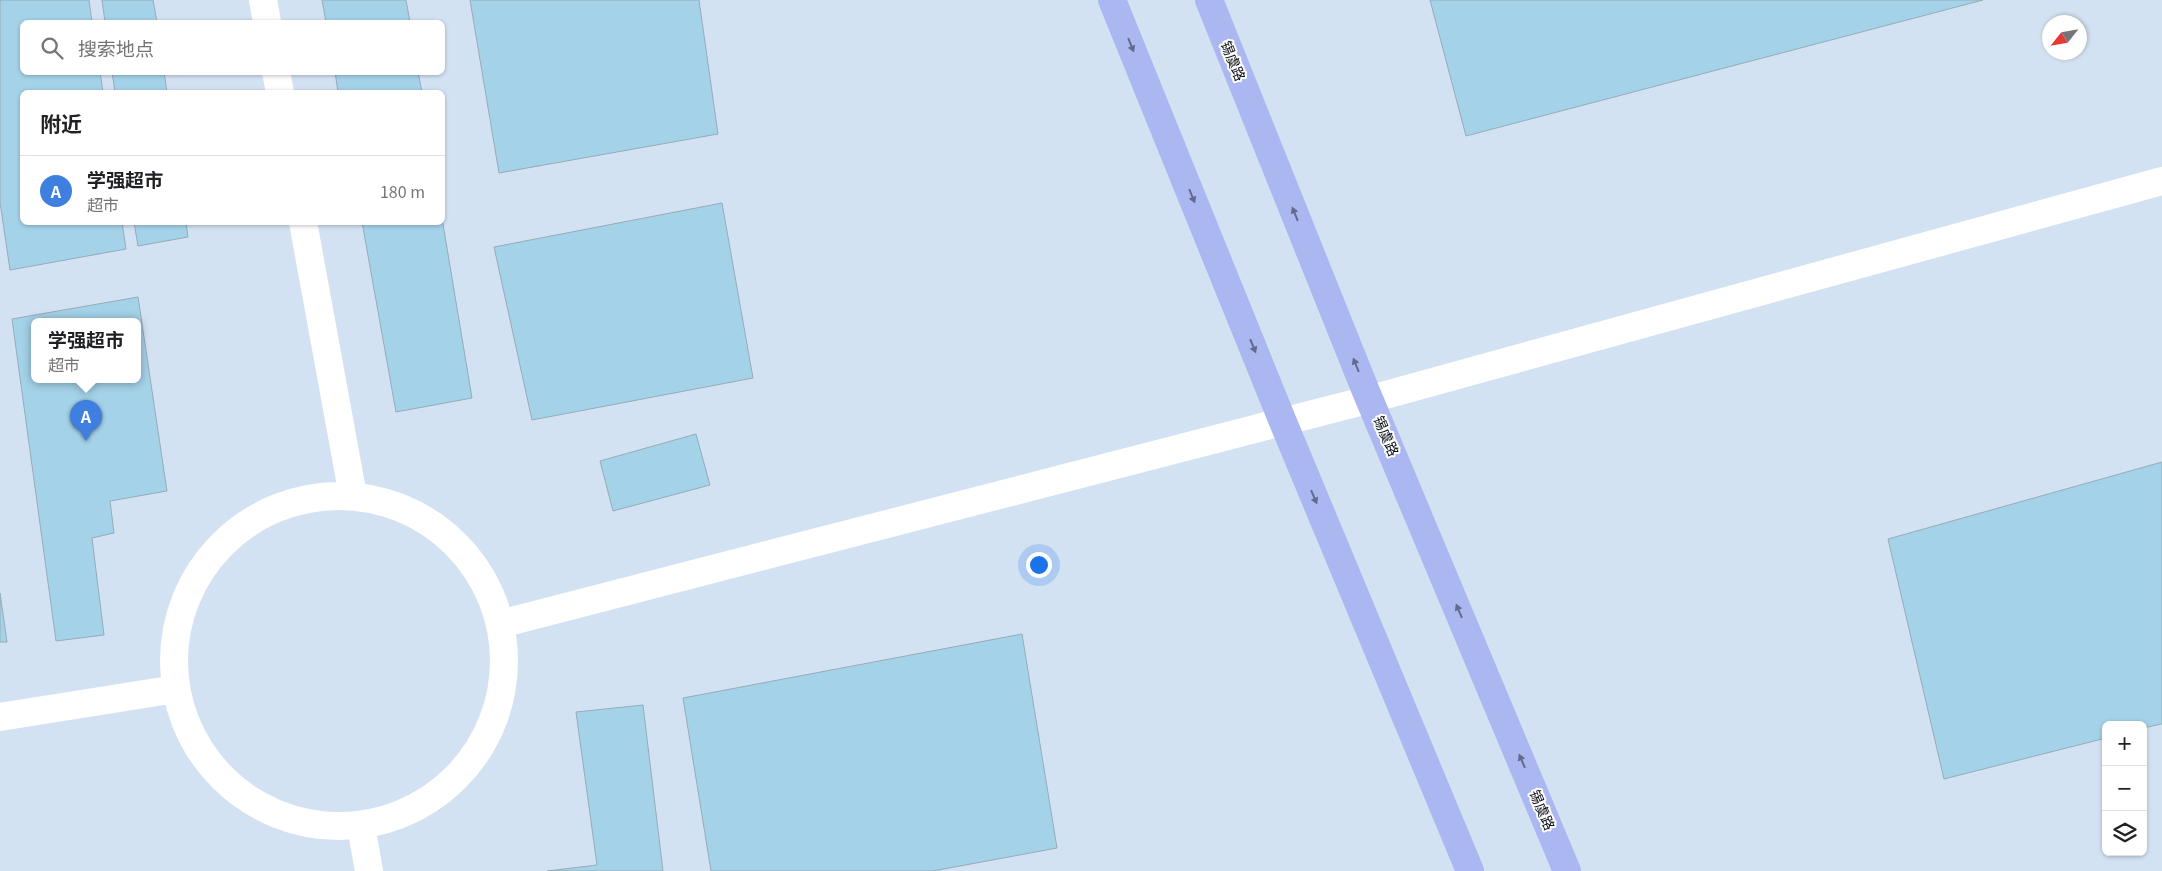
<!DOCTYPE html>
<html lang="zh">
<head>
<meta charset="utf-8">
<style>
	:root { --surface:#fff; --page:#f2f2f2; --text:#202124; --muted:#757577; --line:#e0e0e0; --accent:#0f766e }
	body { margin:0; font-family:Georgia,"Noto Sans SC",serif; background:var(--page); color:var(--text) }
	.controls { position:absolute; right:15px; bottom:15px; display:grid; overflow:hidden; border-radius:8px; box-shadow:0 1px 4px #0004 }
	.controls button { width:45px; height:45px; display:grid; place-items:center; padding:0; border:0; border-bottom:1px solid var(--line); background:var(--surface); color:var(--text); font:25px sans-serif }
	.compass { position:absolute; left:2042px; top:15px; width:45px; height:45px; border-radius:50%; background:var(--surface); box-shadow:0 1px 4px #0004; rotate:239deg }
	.you { position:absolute; left:1038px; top:564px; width:18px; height:18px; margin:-12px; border:4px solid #fff; border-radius:50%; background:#1a73e8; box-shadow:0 0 0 8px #1a73e833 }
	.badge { display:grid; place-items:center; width:32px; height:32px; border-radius:50%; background:var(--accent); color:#fff; font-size:16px; font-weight:700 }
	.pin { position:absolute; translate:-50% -41px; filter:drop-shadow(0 1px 2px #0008) }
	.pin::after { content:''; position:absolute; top:26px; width:18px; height:15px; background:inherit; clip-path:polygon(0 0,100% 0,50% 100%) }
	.popup { position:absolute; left:31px; top:318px; width:110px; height:65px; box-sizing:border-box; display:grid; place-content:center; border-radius:8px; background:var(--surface); filter:drop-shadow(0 1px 4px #0005); font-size:16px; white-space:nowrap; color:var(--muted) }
	.popup b { font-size:19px; color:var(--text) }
	.popup::after { content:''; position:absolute; left:50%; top:100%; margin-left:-10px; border:10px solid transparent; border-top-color:var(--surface) }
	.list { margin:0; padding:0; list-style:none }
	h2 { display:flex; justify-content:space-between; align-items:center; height:65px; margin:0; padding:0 20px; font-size:21px }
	h2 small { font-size:16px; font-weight:400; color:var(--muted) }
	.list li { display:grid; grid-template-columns:32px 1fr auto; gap:15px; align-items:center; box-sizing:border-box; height:70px; padding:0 20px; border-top:1px solid var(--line) }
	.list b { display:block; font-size:19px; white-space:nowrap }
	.list p { margin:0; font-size:16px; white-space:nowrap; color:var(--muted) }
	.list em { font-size:16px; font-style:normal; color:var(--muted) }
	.icon { flex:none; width:28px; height:28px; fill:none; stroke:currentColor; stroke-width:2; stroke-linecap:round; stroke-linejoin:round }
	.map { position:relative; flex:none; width:2162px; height:871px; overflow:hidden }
	.search { position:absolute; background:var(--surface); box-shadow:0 1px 4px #0004; left:20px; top:20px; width:425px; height:55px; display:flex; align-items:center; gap:12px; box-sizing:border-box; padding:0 18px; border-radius:8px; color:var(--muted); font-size:19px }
	.panel { position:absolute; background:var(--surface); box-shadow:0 1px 4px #0004; left:20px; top:90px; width:425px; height:135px; border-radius:8px }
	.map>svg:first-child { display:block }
	.building { fill:#a4d2e9; stroke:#96acb6; fill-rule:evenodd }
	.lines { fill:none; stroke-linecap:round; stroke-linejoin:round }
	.minor { stroke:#fff; stroke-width:28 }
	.primary { stroke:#abb7f0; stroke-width:28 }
	.oneway { fill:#626b8d }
	.labels { text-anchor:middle; stroke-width:4; stroke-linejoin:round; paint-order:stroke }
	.street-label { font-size:14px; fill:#090e13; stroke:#fff }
</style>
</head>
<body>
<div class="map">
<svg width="2162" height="871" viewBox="0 0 2162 871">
	<rect width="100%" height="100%" fill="#d3e2f3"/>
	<!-- building -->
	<path class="building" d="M 0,0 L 89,0 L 92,22 L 22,22 L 22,72 L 100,72 L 103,92 L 22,92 L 22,222 L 122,222 L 126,249 L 10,270 L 0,202 Z
		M 102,0 L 153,0 L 157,22 L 105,22 Z
		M 322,0 L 406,0 L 410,22 L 326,22 Z
		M 470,0 L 699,0 L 718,134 L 499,173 Z
		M 1430,0 L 1983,0 L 1466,136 Z
		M 112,72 L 164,72 L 167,92 L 115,92 Z
		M 335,72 L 418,72 L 422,92 L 338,92 Z
		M 722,203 L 753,378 L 532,420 L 494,247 Z
		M 442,218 L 472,398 L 396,412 L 362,222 L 442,222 Z
		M 134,222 L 186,222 L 188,237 L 138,246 Z
		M 138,297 L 167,491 L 110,501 L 114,533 L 92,538 L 104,635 L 56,641 L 12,319 ZM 35,322 L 137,322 L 137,380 L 35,380 Z
		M 696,434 L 710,485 L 613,511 L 600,461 Z
		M 2162,462 L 2162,724 L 2143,728 L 2143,725 L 2106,725 L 2106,738 L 1944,779 L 1888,539 Z
		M 0,593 L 7,642 L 0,642 Z
		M 1022,634 L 1057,848 L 933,871 L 711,871 L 683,698 Z
		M 643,705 L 663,871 L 547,871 L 597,865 L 576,712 Z"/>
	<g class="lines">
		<!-- minor -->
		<path class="minor" d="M 263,0 L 267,22
			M 276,72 L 280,92
			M 303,222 L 353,496
			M174 661a165 165 0 1 1 330 0a165 165 0 1 1-330 0Z
			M 500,624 L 1371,399 L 2162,181
			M 0,717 L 176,689
			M 361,826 L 369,871"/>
		<!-- primary -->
		<path class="primary" d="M 1112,0 L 1283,422 L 1470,871
			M 1209,0 L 1365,389 L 1567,871"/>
	</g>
	<!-- one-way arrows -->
	<defs><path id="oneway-solid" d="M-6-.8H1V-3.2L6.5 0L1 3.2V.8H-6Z" transform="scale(1.25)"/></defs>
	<g class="oneway">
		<use href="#oneway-solid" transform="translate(1131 45) rotate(68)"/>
		<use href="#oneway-solid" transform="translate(1192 196) rotate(68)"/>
		<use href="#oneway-solid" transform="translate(1295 214) rotate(-112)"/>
		<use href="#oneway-solid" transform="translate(1253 346) rotate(68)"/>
		<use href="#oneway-solid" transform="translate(1356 365) rotate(-112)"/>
		<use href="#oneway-solid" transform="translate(1314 497) rotate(67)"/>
		<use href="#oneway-solid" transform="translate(1459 611) rotate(-113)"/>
		<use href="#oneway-solid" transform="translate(1522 761) rotate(-113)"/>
	</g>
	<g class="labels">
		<!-- street labels -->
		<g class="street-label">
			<text transform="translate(1233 61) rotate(68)" y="5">锡虞路</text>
			<text transform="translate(1386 436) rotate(67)" y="5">锡虞路</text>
			<text transform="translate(1542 810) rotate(67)" y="5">锡虞路</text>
		</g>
	</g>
</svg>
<div class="controls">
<button>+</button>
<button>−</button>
<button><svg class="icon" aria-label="layers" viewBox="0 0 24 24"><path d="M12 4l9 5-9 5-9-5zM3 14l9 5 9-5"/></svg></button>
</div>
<svg class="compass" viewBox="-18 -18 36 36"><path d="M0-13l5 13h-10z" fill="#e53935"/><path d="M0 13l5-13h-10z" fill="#757577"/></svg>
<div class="you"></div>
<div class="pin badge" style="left:86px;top:441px;background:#3f7fe0">A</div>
<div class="popup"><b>学强超市</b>超市</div>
<div class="search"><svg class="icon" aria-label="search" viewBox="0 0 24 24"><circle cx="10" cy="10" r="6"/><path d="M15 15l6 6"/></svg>搜索地点</div>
<section class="panel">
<h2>附近<small></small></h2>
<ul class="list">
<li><span class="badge" style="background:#3f7fe0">A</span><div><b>学强超市</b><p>超市</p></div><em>180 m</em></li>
</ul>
</section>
</div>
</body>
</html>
